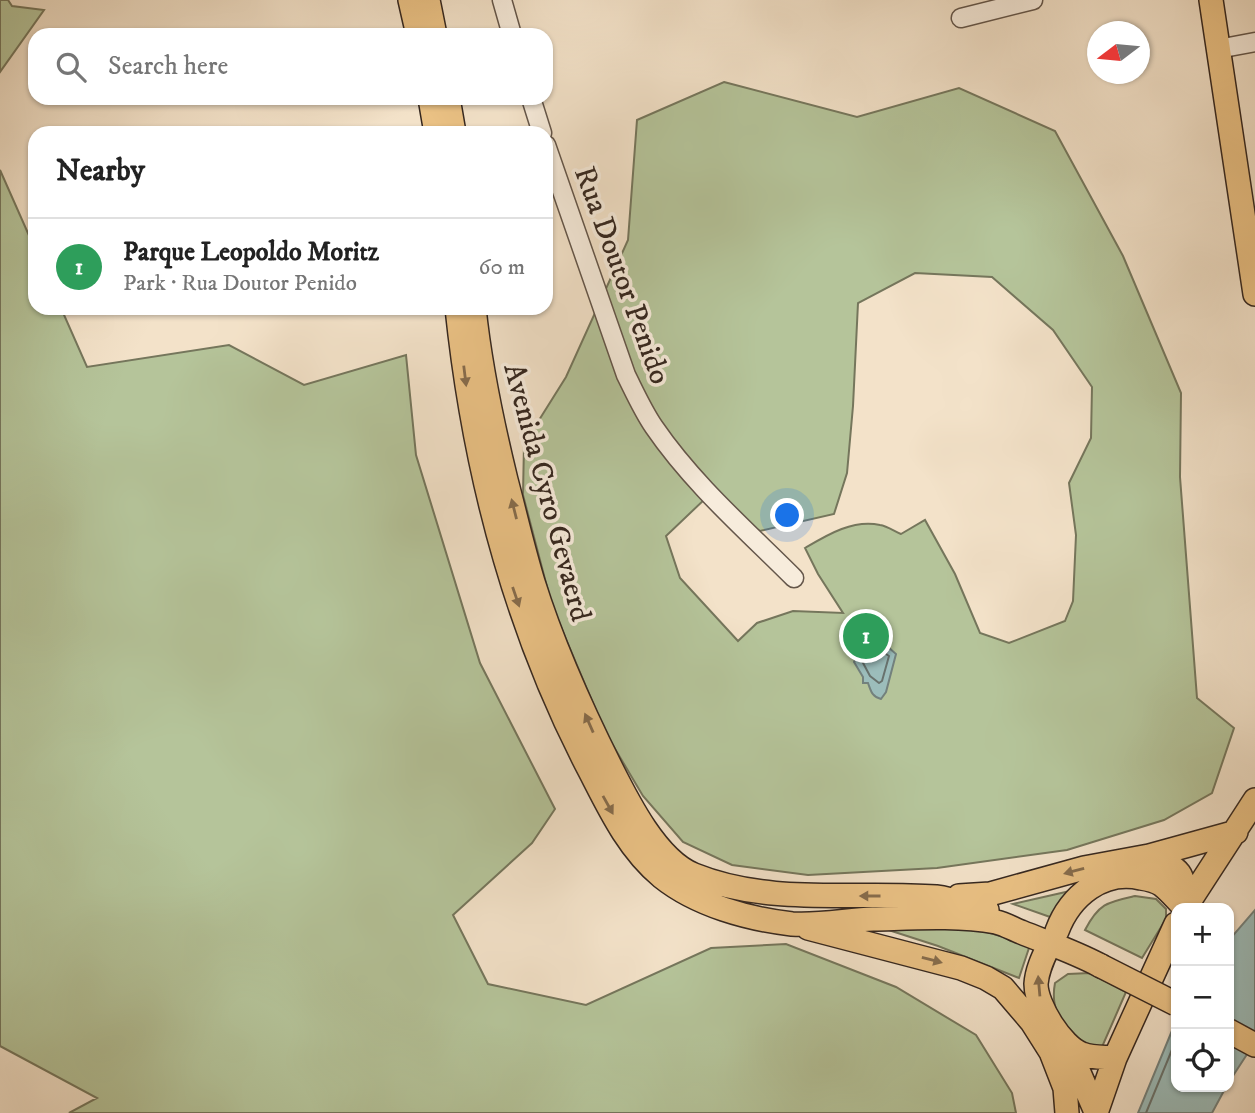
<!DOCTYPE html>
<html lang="en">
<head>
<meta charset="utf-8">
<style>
	:root { --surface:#fff; --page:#f2f2f2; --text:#222; --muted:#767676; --line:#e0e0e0; --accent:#8f2418 }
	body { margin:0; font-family:"IM FELL DW Pica",serif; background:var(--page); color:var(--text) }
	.controls { position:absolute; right:21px; bottom:21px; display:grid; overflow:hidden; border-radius:14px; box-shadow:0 2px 5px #0004 }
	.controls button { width:63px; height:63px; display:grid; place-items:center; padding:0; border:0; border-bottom:2px solid var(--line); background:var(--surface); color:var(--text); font:35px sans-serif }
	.compass { position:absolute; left:1087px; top:21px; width:63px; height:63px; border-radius:50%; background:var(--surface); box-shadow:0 2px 5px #0004; rotate:254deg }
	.you { position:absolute; left:788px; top:516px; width:24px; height:24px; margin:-18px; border:5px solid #fff; border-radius:50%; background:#1a73e8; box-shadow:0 0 0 10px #1a73e833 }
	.badge { display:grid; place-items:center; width:46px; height:46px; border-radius:50%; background:var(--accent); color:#fff; font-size:23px; font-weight:700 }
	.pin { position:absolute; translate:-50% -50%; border:4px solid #fff; box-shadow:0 2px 7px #0006 }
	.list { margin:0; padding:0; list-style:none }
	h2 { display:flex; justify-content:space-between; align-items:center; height:91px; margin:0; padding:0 28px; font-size:30px }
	h2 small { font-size:23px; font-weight:400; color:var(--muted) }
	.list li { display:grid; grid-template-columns:46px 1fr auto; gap:21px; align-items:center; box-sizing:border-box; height:98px; padding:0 28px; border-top:2px solid var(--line) }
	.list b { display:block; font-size:26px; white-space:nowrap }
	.list p { margin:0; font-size:23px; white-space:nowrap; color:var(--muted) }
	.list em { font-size:23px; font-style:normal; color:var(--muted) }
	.icon { flex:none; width:38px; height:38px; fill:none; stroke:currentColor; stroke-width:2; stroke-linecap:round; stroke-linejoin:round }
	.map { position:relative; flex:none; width:1255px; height:1113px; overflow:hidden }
	.search { position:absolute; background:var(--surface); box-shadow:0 2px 5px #0004; left:28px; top:28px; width:525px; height:77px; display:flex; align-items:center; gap:18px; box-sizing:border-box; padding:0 24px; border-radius:21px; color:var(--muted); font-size:26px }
	.panel { position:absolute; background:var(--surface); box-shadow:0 2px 5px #0004; left:28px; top:126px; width:525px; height:189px; border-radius:21px }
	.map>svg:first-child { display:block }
	.green { fill:#b5c49a; stroke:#75765c; stroke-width:2; fill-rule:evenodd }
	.water { fill:#9cbdbb; stroke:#73817d; stroke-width:2 }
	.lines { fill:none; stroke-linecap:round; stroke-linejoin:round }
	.shore { stroke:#68726d; stroke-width:2 }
	.minor-casing { stroke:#64564a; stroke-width:21 }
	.major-casing { stroke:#35271f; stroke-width:26 }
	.minor { stroke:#f7ecdc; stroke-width:18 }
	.major { stroke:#eac184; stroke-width:23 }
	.major-bridge-casing { stroke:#35271f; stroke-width:26; stroke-linecap:butt }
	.major-bridge { stroke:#eac184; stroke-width:23 }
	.oneway { fill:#866c4c }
	.labels { text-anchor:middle; stroke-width:7; stroke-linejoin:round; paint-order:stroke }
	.street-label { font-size:30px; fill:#35271f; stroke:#f7ecdc }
</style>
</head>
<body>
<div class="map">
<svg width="1255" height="1113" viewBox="0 0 1255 1113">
	<rect width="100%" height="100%" fill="#f3e2c9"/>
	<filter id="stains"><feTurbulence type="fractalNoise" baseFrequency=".00286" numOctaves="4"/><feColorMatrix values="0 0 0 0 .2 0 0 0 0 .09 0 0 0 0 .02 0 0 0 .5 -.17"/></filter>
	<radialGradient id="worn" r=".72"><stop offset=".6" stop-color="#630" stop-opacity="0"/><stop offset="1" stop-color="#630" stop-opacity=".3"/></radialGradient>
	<!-- green -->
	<path class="green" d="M 0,0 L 8,0 L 12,6 L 44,10 L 0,72 Z
		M 724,82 L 857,117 L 959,88 L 1055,131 L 1123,256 L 1181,393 L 1180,477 L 1197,698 L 1234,728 L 1212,793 L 1164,820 L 1067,850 L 937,868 L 808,875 L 732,865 L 683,842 L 643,796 L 605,732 L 552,606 L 523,495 L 524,444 L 566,377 L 628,240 L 637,120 ZM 915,273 L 992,277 L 1053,330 L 1092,387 L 1091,438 L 1069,483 L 1076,535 L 1073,601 L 1065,621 L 1009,643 L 980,633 L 955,574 L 925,520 L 901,534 C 894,531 887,526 880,525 C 853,519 827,535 805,548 L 818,574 L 843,613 L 793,611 L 757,623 L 738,641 L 680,578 L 666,536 L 707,497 L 760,531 L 834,514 L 847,473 L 853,406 L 858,303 Z
		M 0,170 L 35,249 L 35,308 L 61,308 L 87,367 L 229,345 L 304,385 L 406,355 L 416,455 L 480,663 L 555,809 L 532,843 L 453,915 L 488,984 L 586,1005 L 711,948 L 786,944 L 896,987 L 976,1035 L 1012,1093 L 1016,1113 L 69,1113 L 97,1098 L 0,1046 Z
		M 1079,889 L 1053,918 L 1013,904 Z
		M 1135,896 L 1156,899 L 1166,909 L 1166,919 L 1142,958 L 1085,930 C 1099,903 1108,902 1135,896 Z
		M 918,924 L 987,932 L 1030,945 L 1019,978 L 938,946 L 873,925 Z
		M 1090,973 L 1126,992 L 1102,1047 L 1077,1043 C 1061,1024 1050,1009 1055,983 L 1068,974 Z"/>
	<!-- water -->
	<path class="water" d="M 875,645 L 888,647 L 896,654 L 886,692 L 881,699 C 872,697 871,691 868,683 L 863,683 L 863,677 L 854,662 L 862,647 Z
		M 1255,910 L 1255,1042 L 1229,1082 L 1229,940 Z
		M 1176,1021 L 1176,1087 L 1226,1087 L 1212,1113 L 1138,1113 Z"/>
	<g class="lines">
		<!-- shore -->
		<path class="shore" d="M 875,652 L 886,654 L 889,656 L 882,681 L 879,683 L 870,676 L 862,661 L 866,654 Z
			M 1146,1113 L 1176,1040"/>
		<!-- minor casing -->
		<g class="minor-casing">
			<path id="minor" d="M 502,0 L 512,35
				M 961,18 L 1033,0
				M 1218,49 L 1255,42
				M 531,98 L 542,133
				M 546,145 L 626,375 C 635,393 643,411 654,427 C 693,484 746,530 794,578"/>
		</g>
		<!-- major casing -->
		<g class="major-casing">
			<path id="major" d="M 410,0 L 418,35
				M 428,0 L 435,35
				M 1211,0 L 1255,294
				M 430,98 L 436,133
				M 448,98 L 454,133
				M 457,308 C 474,470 514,626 590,771 C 609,808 628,849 662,877 C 697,905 748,919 792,924 C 817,926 848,920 873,919 C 914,918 956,915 996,922 C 1005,924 1013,929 1021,932 C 1048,943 1075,952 1101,966
				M 474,308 C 480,366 492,423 506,480 C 515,514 523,549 533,582 C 553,646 581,708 611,768 C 628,802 657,860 694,875 C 771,906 855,891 936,897 C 953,899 971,906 987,910
				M 1149,856 C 1184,871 1183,871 1185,908
				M 959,896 L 990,894 L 1084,868 L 1149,856 L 1236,832
				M 1185,908 L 1255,800
				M 808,928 L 961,968 L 986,978 L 1003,988 L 1032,1022 L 1051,1052 L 1065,1088 L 1067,1113
				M 1057,931 C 1070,896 1103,869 1141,878 C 1148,879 1156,881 1162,885 C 1170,891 1178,901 1185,908
				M 1050,943 C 1044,956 1037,969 1036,984 C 1036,1005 1062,1047 1082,1054 C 1092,1058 1104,1057 1115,1058
				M 1229,1031 L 1255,1045
				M 1067,1045 L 1096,1112
				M 1096,1113 L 1115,1058 L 1176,924"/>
		</g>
		<!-- minor -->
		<use href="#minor" class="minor"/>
		<!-- major -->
		<use href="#major" class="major"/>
		<!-- major-bridge casing -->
		<g class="major-bridge-casing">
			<path id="major-bridge" d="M 1101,966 L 1176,1004"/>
		</g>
		<!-- major-bridge -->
		<use href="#major-bridge" class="major-bridge"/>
	</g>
	<!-- one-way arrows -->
	<defs><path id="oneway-solid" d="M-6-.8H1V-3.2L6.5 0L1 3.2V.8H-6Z" transform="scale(1.75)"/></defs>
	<g class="oneway">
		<use href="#oneway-solid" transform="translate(465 376) rotate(83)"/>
		<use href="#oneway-solid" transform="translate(514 509) rotate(-104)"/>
		<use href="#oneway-solid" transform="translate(516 597) rotate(71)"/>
		<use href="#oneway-solid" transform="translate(589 723) rotate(-114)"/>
		<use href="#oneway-solid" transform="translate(608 805) rotate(61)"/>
		<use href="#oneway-solid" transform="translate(1074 871) rotate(165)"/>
		<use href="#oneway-solid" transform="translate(870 896) rotate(180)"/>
		<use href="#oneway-solid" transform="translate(932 960) rotate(15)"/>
		<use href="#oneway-solid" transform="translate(1039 986) rotate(-95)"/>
	</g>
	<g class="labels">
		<!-- street labels -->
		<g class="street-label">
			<text transform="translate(623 275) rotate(70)" y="10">Rua Doutor Penido</text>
			<text transform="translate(548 492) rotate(75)" y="10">Avenida Cyro Gevaerd</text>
		</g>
	</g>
	<rect width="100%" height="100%" filter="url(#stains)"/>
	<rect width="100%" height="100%" fill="url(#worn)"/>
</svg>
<div class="controls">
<button>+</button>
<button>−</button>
<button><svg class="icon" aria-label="locate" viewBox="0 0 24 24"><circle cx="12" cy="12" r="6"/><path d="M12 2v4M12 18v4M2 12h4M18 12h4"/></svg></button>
</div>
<svg class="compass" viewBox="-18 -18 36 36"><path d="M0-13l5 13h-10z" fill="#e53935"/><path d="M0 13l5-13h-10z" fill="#767676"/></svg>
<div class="you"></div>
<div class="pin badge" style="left:866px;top:636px;background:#2e9e5b">1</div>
<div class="search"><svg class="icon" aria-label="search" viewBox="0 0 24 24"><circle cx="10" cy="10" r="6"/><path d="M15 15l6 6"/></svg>Search here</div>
<section class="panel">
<h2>Nearby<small></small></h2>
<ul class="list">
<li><span class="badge" style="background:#2e9e5b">1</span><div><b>Parque Leopoldo Moritz</b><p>Park · Rua Doutor Penido</p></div><em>60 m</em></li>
</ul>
</section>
</div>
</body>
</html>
